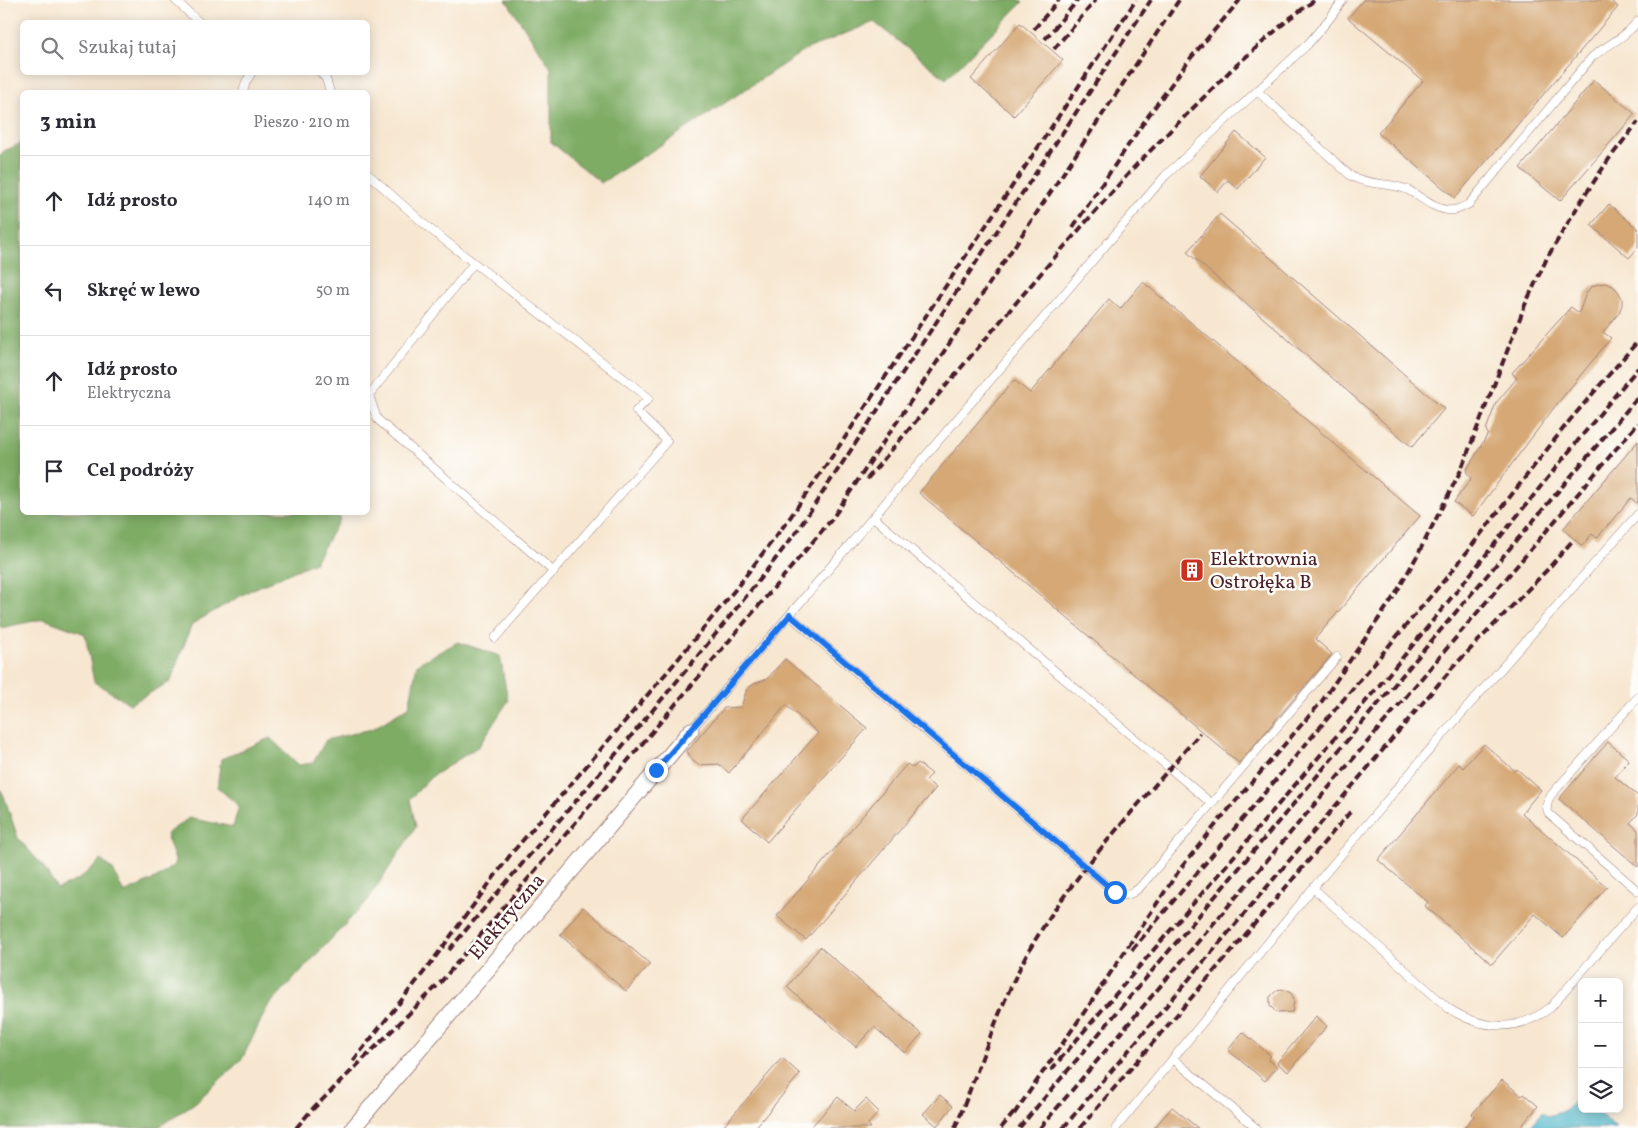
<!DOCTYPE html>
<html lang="pl">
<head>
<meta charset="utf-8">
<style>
	:root { --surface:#fff; --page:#f7f7f7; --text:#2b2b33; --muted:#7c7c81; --line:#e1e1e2 }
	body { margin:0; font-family:Vollkorn,serif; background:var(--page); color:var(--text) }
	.controls { position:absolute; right:15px; bottom:15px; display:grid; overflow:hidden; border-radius:8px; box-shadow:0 2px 12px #0003 }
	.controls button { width:45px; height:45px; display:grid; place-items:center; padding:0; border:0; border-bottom:1px solid var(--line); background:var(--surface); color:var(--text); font:25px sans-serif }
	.stop { position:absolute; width:15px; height:15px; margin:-11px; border:4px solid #1a73e8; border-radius:50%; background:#fff }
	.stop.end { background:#1a73e8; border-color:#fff; box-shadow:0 1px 5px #0008 }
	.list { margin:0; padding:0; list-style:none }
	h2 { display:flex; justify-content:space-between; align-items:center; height:65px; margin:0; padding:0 20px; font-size:21px }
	h2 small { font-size:16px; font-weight:400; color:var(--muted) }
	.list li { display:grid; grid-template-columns:32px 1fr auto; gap:15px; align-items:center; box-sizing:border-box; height:90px; padding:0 20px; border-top:1px solid var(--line) }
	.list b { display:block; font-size:19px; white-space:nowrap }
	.list p { margin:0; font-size:16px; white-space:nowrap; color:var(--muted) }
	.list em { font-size:16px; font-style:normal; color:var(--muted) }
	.icon { flex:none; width:28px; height:28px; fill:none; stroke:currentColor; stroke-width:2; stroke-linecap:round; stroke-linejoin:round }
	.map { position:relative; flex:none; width:1638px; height:1128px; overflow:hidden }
	.search { position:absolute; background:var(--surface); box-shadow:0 2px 12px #0003; left:20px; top:20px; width:350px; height:55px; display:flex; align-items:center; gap:12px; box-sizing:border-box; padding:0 18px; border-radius:8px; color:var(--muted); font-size:19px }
	.panel { position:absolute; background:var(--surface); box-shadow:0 2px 12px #0003; left:20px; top:90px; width:350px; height:425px; border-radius:8px }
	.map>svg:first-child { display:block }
	.forest { fill:#7eac65; stroke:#646648 }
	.water { fill:#4eb7cc; stroke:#4c6b7c }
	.building { fill:#d5a876 }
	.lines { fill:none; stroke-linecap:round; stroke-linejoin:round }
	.service-casing { stroke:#a0837e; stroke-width:9 }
	.minor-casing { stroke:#a0837e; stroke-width:17 }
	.service { stroke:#fff; stroke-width:8 }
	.minor { stroke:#fff; stroke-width:15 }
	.rail { stroke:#4a1f2b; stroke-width:4; stroke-dasharray:8 4; stroke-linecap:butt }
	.route { stroke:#1a73e8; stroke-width:6 }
	.labels { text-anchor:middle; stroke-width:5; stroke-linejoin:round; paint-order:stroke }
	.poi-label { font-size:20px; fill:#4a1f2b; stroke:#fdfcf7; text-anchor:start }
	.street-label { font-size:20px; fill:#4a1f2b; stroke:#fdfcf7 }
</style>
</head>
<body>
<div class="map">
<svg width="1638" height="1128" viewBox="0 0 1638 1128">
	<rect width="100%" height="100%" fill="#fdfcf7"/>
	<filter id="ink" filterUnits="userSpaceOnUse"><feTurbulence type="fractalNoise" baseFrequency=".02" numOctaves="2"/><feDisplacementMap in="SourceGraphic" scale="10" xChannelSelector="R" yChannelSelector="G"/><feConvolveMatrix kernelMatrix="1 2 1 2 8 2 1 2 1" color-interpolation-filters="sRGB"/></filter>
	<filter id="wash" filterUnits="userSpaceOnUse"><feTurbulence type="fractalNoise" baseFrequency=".0096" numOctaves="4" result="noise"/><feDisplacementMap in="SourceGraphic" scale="20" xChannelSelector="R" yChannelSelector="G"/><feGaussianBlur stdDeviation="1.12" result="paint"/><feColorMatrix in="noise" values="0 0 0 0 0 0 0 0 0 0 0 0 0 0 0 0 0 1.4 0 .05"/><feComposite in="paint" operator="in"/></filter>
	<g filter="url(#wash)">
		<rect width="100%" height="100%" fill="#f7e7d1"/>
		<!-- forest -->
		<path class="forest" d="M 506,0 L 1021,0 L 1023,2 L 946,79 L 874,22 L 805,50 L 675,136 L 601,183 L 551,142 L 551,68 Z
			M 22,143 L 22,512 L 337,512 L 340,519 L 315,562 L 251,590 L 192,624 L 170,682 L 130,704 L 94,682 L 85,634 L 44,619 L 0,628 L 0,155 L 4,151 Z
			M 458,642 L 500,656 L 508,701 L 479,746 L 431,777 L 410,799 L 416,827 L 368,900 L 268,1006 L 242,1059 L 196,1102 L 157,1128 L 0,1128 L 0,788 L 4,796 L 18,838 L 42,865 L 57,889 L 79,879 L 101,860 L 113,870 L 124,893 L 157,878 L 176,863 L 166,834 L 189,818 L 233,827 L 239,806 L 217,787 L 221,759 L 270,738 L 299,765 L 313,763 L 326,740 L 372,729 L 409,707 L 417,664 Z"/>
		<!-- water -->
		<path class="water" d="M 1578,1096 L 1582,1099 L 1582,1109 L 1594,1109 L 1616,1128 L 1529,1128 L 1543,1112 L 1547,1116 L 1565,1111 Z"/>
		<g id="blocks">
			<!-- building -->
			<path class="building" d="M 1363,0 L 1610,0 L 1618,7 L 1455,198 L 1378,133 L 1423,81 L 1348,18 Z
				M 1020,23 L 1063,60 L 1014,116 L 971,79 Z
				M 1594,80 L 1635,114 L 1560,201 L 1520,168 Z
				M 1236,132 L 1265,157 L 1238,189 L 1228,180 L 1218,192 L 1200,176 Z
				M 1609,204 L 1638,229 L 1638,248 L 1629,258 L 1591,225 Z
				M 1220,214 L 1444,409 L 1412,447 L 1187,252 Z
				M 1143,282 L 1420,516 L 1315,639 L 1332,654 L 1239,763 L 919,493 L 1014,380 L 1030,393 L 1109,299 L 1120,309 Z
				M 1605,283 L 1613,286 L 1618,291 L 1622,298 L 1622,305 L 1619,313 L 1603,332 L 1611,338 L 1553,409 L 1473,516 L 1454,502 L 1471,479 L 1466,471 L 1488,434 L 1486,430 L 1496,403 L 1517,378 L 1512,373 L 1571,307 L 1579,313 L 1586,293 L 1591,287 L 1598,284 Z
				M 1638,441 L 1638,504 L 1631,498 L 1597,538 L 1592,534 L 1582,546 L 1563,529 Z
				M 785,659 L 867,728 L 767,842 L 742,819 L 818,733 L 786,705 L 729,773 L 719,764 L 699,765 L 693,761 L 687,751 L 724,708 L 741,707 L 747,689 L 754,684 L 767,679 Z
				M 1608,742 L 1629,760 L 1615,777 L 1638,796 L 1638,814 L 1630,823 L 1638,830 L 1638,867 L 1559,799 Z
				M 1484,744 L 1515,771 L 1517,769 L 1541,790 L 1522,813 L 1607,887 L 1563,938 L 1535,914 L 1492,964 L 1425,906 L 1428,902 L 1378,860 L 1459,764 L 1463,768 Z
				M 918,763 L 932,774 L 926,780 L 936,788 L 806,940 L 777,916 L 907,764 L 913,768 Z
				M 583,907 L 650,964 L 626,991 L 560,935 Z
				M 820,947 L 922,1034 L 905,1053 L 874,1027 L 856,1047 L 787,987 Z
				M 1282,989 L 1291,993 L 1293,997 L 1294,1001 L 1292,1012 L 1277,1013 L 1270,1006 L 1270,997 L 1277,990 Z
				M 1316,1016 L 1327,1026 L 1288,1072 L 1277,1063 Z
				M 1243,1032 L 1271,1056 L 1268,1059 L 1277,1067 L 1265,1081 L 1228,1050 Z
				M 782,1058 L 800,1074 L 755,1128 L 722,1128 Z
				M 1502,1080 L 1522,1096 L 1524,1094 L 1538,1106 L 1520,1128 L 1464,1128 L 1474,1116 L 1472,1114 Z
				M 940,1095 L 953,1106 L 937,1126 L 923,1114 Z
				M 838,1097 L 854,1111 L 866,1099 L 879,1112 L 868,1124 L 871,1128 L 810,1128 Z
				M 1172,1107 L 1198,1128 L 1154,1128 Z"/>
		</g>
	</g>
	<g filter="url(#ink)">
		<use href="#blocks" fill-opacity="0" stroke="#a0837e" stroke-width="1"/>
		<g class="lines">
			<!-- service casing -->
			<g class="service-casing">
				<path id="service" d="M 175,0 L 199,22
					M 320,72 L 326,79 L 330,92
					M 1257,91 L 1351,176 C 1369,186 1390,182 1408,190 C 1421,197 1432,208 1447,210 C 1456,211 1461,208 1469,204 L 1592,57 C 1607,45 1626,37 1638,21
					M 243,92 L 246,82 L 252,72
					M 368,174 L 430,229 L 649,398 L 636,411 L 667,441 L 495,638
					M 474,263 L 369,395 L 377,419 L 554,572
					M 873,517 L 1212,804
					M 789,615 L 1115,892 C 1126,898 1133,894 1141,886 L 1337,657
					M 1638,697 L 1552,794 C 1547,801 1545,806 1549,814 L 1638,891
					M 691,730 L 1165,176 L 1308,44 L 1330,18 L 1343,0
					M 1313,888 L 1448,1008 C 1482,1030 1518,1033 1551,1007 L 1638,907
					M 1173,1059 L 1256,1128
					M 1116,1128 L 1313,888 L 1432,747 L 1638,514"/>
			</g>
			<!-- minor casing -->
			<g class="minor-casing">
				<path id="minor" d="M 353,1128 L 691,730"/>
			</g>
			<!-- service -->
			<use href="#service" class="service"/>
			<!-- minor -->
			<use href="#minor" class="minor"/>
			<!-- rail -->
			<path class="rail" d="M 1034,29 L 1059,0
				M 1045,39 L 1078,0
				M 1054,49 L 1096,0
				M 1073,227 L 1146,119 L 1189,60 L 1240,0
				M 867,479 L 1048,265 L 1137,164 L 1230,71 L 1290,18 L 1315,0
				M 449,950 C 566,811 687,675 797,531 L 1151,0
				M 1132,950 L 1452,571 L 1570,420 L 1638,341
				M 1101,987 L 1180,869 L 1222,817 L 1322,701 L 1395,595 L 1417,556 L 1461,470 L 1525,305 L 1547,258 L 1581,201 L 1609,159 L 1638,122
				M 353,1061 L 428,967 L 511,854 L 674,664 L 734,591 L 789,519 L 842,442 L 1136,0
				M 1051,1070 C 1168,932 1287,796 1403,657 C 1482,561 1558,463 1638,368
				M 312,1110 L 440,983 L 832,519 L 1179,0
				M 1014,1114 L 1105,982
				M 296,1128 L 316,1105
				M 955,1128 C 980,1067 999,1004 1031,947 C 1077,868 1142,802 1200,733
				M 1001,1128 L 1018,1108
				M 1019,1128 L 1638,397
				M 1040,1128 L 1638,423
				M 1063,1128 L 1453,667 L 1547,570 L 1574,539
				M 1080,1128 L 1351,811"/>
		</g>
	</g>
	<g class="lines" filter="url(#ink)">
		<!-- route -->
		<path class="route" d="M 656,770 L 790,615 L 1115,892"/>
	</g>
	<!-- icons -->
	<defs>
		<g id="building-square" transform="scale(1.25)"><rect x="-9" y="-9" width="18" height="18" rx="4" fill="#c8321e" stroke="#fdfcf7"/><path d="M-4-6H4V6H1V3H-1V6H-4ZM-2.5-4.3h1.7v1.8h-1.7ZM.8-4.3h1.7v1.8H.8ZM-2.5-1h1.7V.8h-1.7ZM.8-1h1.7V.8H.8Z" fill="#fff"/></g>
	</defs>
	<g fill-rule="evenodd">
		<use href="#building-square" x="1192" y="570"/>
	</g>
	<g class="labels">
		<!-- poi labels -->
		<g class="poi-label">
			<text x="1210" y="565">Elektrownia<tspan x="1210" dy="23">Ostrołęka B</tspan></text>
		</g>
		<!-- street labels -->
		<g class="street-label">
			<text transform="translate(506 916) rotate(-50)" y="7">Elektryczna</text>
		</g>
	</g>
</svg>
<div class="controls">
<button>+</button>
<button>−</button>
<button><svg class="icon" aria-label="layers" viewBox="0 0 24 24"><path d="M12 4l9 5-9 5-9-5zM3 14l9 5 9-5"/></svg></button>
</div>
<div class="stop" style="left:1115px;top:892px"></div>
<div class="stop end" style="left:656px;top:770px"></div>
<div class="search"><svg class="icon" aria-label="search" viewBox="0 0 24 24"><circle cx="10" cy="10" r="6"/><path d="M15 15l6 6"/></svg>Szukaj tutaj</div>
<section class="panel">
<h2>3 min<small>Pieszo · 210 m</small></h2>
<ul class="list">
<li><svg class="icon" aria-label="ahead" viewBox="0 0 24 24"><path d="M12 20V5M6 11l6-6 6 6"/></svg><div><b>Idź prosto</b></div><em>140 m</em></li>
<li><svg class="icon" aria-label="left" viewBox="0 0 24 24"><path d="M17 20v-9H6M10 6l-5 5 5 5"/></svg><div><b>Skręć w lewo</b></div><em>50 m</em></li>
<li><svg class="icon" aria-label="ahead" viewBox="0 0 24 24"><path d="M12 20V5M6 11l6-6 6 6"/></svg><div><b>Idź prosto</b><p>Elektryczna</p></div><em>20 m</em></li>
<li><svg class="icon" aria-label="arrive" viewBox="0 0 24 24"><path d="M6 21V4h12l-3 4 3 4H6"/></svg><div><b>Cel podróży</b></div></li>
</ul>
</section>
</div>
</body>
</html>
